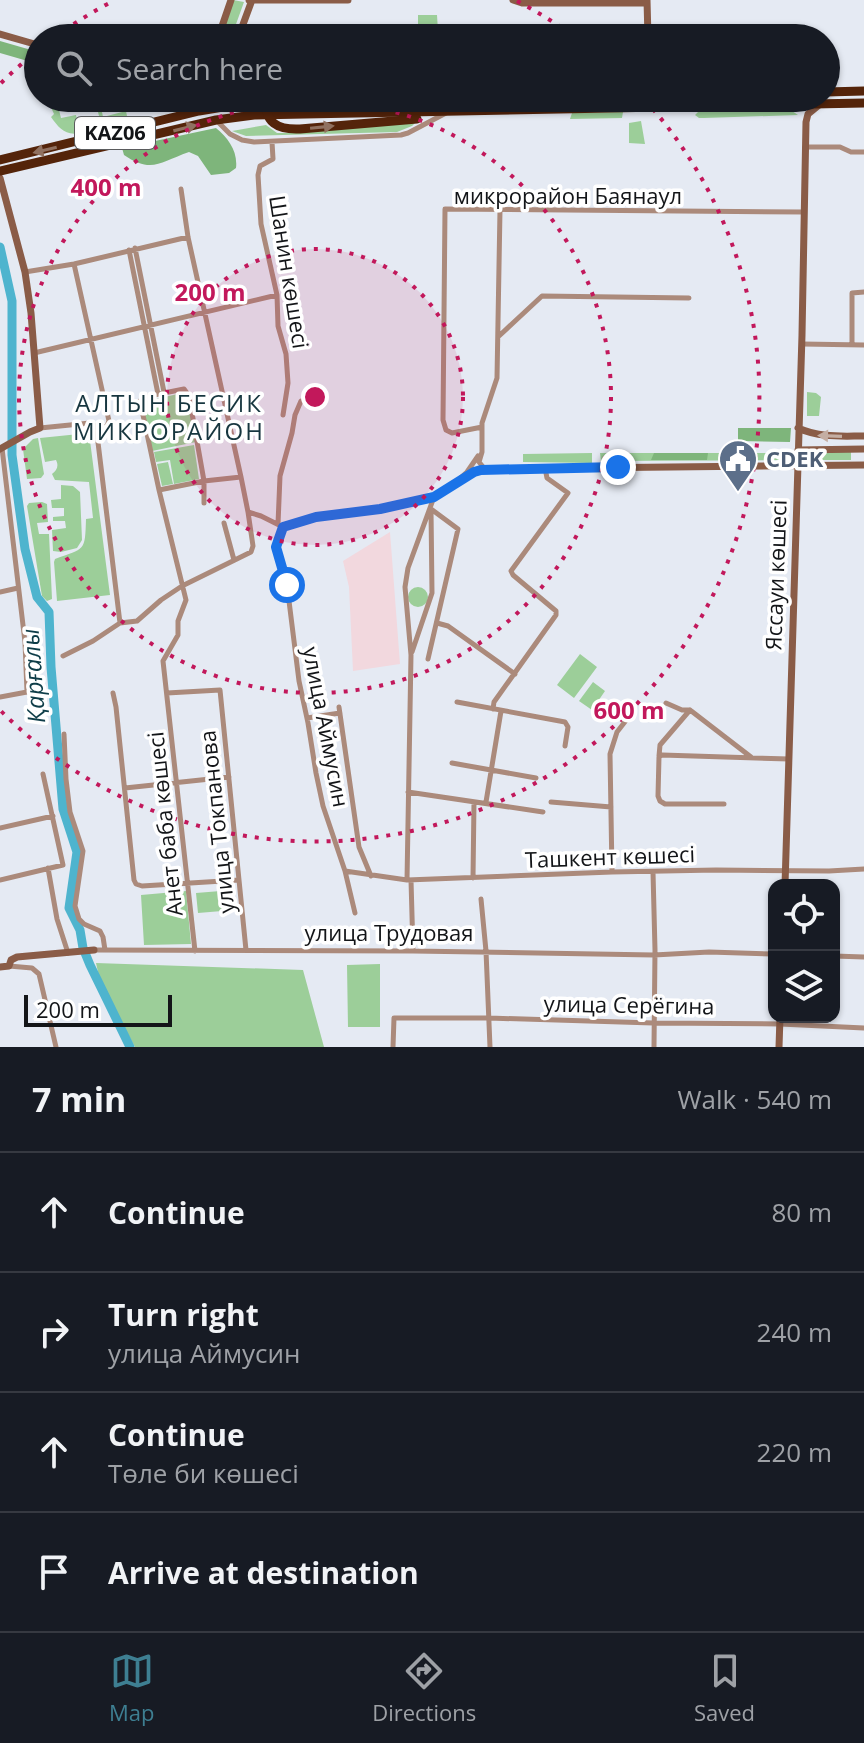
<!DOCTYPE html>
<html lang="en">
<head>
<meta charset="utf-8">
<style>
	:root { --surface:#171b24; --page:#242831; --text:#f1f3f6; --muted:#9ea1a6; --line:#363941; --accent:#3e7f92 }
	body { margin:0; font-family:"Open Sans",sans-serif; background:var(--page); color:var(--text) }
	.controls { position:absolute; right:24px; bottom:24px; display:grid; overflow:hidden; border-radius:16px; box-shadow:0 2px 6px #0004 }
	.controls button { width:72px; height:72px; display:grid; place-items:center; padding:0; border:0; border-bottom:2px solid var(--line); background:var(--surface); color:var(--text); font:40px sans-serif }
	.scale { position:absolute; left:24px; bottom:20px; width:148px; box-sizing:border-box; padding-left:8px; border:4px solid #131518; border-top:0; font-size:22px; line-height:28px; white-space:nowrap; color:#131518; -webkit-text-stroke:6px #fff; paint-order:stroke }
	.stop { position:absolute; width:24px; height:24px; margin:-18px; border:6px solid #1a73e8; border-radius:50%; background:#fff }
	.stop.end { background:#1a73e8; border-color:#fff; box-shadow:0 2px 8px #0008 }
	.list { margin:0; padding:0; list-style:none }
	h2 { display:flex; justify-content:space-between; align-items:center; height:104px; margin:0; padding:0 32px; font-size:34px }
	h2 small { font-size:26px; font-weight:400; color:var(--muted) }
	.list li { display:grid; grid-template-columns:52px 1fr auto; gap:24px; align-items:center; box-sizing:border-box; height:120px; padding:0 32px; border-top:2px solid var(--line) }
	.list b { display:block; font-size:30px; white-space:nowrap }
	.list p { margin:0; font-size:26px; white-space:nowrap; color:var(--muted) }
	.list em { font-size:26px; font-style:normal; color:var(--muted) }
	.icon { flex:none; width:44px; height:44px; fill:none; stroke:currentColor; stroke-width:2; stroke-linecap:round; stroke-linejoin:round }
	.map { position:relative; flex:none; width:864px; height:1047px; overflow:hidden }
	.search { position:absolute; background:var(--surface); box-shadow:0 2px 6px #0004; left:24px; right:24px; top:24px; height:88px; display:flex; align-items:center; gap:20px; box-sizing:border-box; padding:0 28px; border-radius:44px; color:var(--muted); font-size:30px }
	.sheet { height:584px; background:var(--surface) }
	nav { display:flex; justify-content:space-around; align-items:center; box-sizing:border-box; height:112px; border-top:2px solid var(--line); background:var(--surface); font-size:22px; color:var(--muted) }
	nav a { display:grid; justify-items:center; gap:4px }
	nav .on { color:var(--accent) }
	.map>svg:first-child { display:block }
	.commercial { fill:#f2d8de }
	.green { fill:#9cce99 }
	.forest { fill:#7eb57b }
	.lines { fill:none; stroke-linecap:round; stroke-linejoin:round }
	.river { stroke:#4eb4ce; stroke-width:9 }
	.street { stroke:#ab8a7b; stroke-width:5 }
	.secondary { stroke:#8a5c47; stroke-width:7 }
	.highway { stroke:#54240a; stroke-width:9 }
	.highway-bridge { stroke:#54240a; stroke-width:9 }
	.oneway { fill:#907160 }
	.oneway2 { fill:#c4aea3 }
	.route { stroke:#1a73e8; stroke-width:10 }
	.ring { fill:none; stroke:#c2185b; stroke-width:4; stroke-dasharray:4 8 }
	.labels { text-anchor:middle; stroke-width:7; stroke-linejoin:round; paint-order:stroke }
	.shield { fill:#fff; stroke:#5a5b5d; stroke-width:2 }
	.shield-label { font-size:20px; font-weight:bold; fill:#131518 }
	.street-label { font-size:22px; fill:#131518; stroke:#fff }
	.service-label { font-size:22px; font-weight:bold; fill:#4e5e75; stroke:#fff; text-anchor:start }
	.neighbourhood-label { font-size:24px; letter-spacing:2px; fill:#17363f; stroke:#fff }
	.water-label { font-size:24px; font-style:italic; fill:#0e3d48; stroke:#fff }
	.centre { fill:#c2185b; stroke:#fff; stroke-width:4 }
	.ring-label { font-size:24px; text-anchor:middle; font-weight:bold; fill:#c2185b; stroke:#fff; stroke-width:7; stroke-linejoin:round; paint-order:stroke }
</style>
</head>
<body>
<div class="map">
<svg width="864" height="1047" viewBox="0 0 864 1047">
	<rect width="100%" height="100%" fill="#e5eaf3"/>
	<!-- commercial -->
	<path class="commercial" d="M 390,532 L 400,664 L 353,671 L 349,587 L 343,561 Z"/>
	<!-- green -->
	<path class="green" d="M 233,0 L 244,2 L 231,38 L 220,38 Z
		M 418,15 L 437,15 L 438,31 L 418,32 Z
		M 49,103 L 58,106 L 61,118 L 76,115 L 80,133 C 65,136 59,128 51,117 L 54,114 Z
		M 101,107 L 103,117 L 126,111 L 128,121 L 102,128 L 97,108 Z
		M 792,111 L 798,115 L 704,118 L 699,118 L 695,115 L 698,112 Z
		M 623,112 L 622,118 L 570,119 L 572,113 Z
		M 417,121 L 412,126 L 397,132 L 246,136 L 232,131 L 266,125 L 277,133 L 295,133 Z
		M 641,121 L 645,144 L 629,143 L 629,123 Z
		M 807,392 L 816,393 L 821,397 L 819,416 L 807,416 Z
		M 182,393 L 189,398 L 196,442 L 152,451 L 143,410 L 144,404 L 147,401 Z
		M 89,433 L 110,595 L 57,601 L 54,562 L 55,559 C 85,548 85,552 86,519 L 93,518 L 89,482 L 55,480 L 52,474 C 57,470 59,466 56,460 L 45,462 L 40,438 Z
		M 38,438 L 44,474 L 41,478 L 27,479 L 23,449 L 33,439 Z
		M 194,445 L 199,479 L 174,484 L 170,460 L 156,462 L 154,452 Z
		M 808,452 L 851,452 L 851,460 L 808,460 Z
		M 592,453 L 592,463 L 523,462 L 523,454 Z
		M 600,453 L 790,453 L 791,460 L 601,461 Z
		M 168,462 L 173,484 L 162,486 L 157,464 Z
		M 61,485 L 73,486 L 80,492 L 82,540 L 77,548 L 61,552 L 53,551 L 52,530 L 66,528 L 65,521 L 53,521 L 53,517 L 64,516 L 64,508 L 52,508 L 51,500 L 61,499 Z
		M 42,502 L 47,504 L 48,522 L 37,523 L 39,534 L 49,534 L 52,599 L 47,601 L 42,596 L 27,506 L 29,503 Z
		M408 597a10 10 0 1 1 20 0a10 10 0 1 1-20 0Z
		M 580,654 L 597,667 L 574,698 L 557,685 Z
		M 593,682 L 605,691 L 592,710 L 579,701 Z
		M 233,890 L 234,910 L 198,913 L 196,893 Z
		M 186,891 L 191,944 L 144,945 L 141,895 Z
		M 96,963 L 303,970 L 324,1047 L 135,1047 L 100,981 Z
		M 380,964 L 380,1027 L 348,1027 L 347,965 Z"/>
	<!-- forest -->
	<path class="forest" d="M 0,41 L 38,52 L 38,64 L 0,53 Z
		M 216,128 C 228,138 238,151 236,168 L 229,173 L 211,175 L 198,156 L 189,152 C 160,162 152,174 124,155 L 122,148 Z
		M 738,428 L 791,428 L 790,442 L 738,441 Z
		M 654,453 L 708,453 L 707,460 L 651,460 Z"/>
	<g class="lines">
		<!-- river -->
		<path class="river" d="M 0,247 L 12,301 L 12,455 L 25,549 L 37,597 L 49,612 L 51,667 L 63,809 L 77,852 L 69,908 L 80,930 L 83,948 L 90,965 L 130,1047"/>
		<!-- street -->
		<path class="street" d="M 217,121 L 230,134 L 242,140 L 254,142 L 401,135 L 408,133 L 446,113
			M 272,142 L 273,159 L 260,166 L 258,175 L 261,224 L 277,295 L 278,326 L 286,354 L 288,383 L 283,415
			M 805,147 L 840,147 L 851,152 L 864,152
			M 181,189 L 188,237 L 241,477
			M 135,248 L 164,392
			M 129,250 L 158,394
			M 74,264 L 109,421 L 107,426 L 97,429
			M 25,272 L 74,264 L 188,237
			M 499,336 L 542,296 L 689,298
			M 802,344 L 864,345
			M 852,345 L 852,293 L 864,292
			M 34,353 L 277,295
			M 482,427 L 452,433 L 446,430 L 443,420 L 445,209 L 804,212
			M 40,428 L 90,423 L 96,426 L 120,623
			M 491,469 L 484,468 L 479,462 L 482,452 L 482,423 L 497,378 L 500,210
			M 463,479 L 474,472 L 486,469
			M 159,490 L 140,401 L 144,397 L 184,389 L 189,396 L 204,481 L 204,503
			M 224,523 L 234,560
			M 278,524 L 280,476 L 292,433 L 295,415 L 301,401
			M 283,527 L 276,547 L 287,585 L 299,681 L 308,723 L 316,773 L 323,806 L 345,871 L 355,913
			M 283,527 L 316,517 L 380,509 L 434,497 L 455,483 L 467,472 L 478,456
			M 0,592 L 18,588
			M 437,623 L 448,626 L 515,674
			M 412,652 L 432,593 L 431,510
			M 63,656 L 93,641 L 120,623 L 137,621 L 161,600 L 182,586 L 251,552 L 253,546 L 248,512
			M 428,659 L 458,529 L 431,509
			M 113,693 L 116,707 L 134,880 L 136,884 L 142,886 L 239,880
			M 167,693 L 220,690 L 246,950
			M 0,697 L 27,692 L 25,642 L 2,448
			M 457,702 L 565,722 L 568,727 L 565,746
			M 666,703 L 682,710 L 690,710
			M 339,707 L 359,847 L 371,876
			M 493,709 L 494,702 L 556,615 L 556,611 L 513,575 L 511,571 L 568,493 L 547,478 L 545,468
			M 307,718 L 340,713
			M 64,734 L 66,779 L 70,812 L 83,851 L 75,906 L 79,919 L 84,924 L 100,931 L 103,937 L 105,950
			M 659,756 L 660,745 L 690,710 L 751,757
			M 452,763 L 536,778
			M 125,788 L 229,777
			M 408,792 L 543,812
			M 486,802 L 501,711
			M 551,802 L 611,807
			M 724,804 L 665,804 L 660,801 L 658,796 L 659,757 L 662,755 L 789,759
			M 0,828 L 53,816
			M 48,868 L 57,919 L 68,953
			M 345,871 L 407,880 L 612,872 L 716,870 L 829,871 L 864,869
			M 612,872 L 610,754 L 617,732 L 631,714
			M 653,872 L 655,950 L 654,1047
			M 473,878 L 474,802
			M 0,880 L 63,865 L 43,774
			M 407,880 L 411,655 L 405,587 L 408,568 L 434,497
			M 411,880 L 413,951
			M 481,899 L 486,951 L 490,1047
			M 94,950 L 413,951 L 654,955 L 709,952 L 774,954
			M 195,951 L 163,661 L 178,635 L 178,621 L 186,600 L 159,490 L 204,481 L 241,477 L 248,512 L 261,516 L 283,527
			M 834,956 L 864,957
			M 9,966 L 32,968 L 39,974 L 56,1047
			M 393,1047 L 394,1018 L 489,1018 L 653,1023 L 780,1024 L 864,1028"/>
		<!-- secondary -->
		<path class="secondary" d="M 249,0 L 348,0
			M 513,0 L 522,3 L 647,3
			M 647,0 L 648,38
			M 0,34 L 38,45
			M 218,38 L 231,0
			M 238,38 L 252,0
			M 207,98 L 230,106 L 229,98
			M 0,178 L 25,272 L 31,313 L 40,428 L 30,432 L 0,449
			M 798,428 C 820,438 841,436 864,436
			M 798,450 L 864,449
			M 491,469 L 864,465
			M 785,885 L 802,335 L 806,122 L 808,114 L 819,105
			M 0,967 L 9,966 L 11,960 L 17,957 L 94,950
			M 779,1047 L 780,1017"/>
		<!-- highway -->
		<path class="highway" d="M 826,92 L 864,91
			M 0,160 L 199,111 L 253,102 L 282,99 L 346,98
			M 0,171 L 216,120 L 254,115 L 864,103"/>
		<!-- highway-bridge -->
		<path class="highway-bridge" d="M 268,98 C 262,123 279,130 300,129 L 417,119"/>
	</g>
	<!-- one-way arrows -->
	<defs><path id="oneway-solid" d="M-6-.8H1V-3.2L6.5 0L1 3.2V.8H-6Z" transform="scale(2)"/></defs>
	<g class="oneway">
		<use href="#oneway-solid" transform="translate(322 127) rotate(-6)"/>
		<use href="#oneway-solid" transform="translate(185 128) rotate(-14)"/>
		<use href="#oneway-solid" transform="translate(45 150) rotate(167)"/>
	</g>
	<use class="oneway2" href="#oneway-solid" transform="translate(830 436) rotate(-178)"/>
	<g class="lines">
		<!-- route -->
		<path class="route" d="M 287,585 L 276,547 L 283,527 L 316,517 L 380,509 L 434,497 L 474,472 L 481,470 L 618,467"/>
	</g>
	<!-- distance rings -->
	<circle cx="315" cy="397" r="148" fill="#c2185b" fill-opacity=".12"/>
	<g class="ring">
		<circle cx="315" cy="397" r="148"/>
		<circle cx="315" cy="397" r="296"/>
		<path d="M1 83A444 444 0 0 1 36 52M54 38A444 444 0 0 1 113 1M517 1A444 444 0 0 1 576 38M645 100A444 444 0 0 1 1 711"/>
	</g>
	<!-- icons -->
	<defs>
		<g id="civic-pin" transform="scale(2)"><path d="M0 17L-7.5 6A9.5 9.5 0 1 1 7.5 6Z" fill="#5c6f8a" stroke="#fff"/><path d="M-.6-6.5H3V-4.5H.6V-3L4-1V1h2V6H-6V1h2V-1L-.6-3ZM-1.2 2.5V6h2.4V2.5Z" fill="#fff"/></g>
	</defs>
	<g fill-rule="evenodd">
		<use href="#civic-pin" x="738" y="459"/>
	</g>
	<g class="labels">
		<!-- shield labels -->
		<rect class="shield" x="75" y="117" width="80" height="32" rx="6"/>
		<g class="shield-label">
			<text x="115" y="140">KАZ06</text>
		</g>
		<!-- street labels -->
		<g class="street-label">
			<text x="568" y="204">микрорайон Баянаул</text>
			<text transform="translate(289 272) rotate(81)" y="8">Шанин көшесі</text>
			<text transform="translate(776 575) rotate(-88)" y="8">Яссауи көшесі</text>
			<text transform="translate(326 727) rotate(79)" y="8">улица Аймусин</text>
			<text transform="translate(217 822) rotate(-96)" y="8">улица Токпанова</text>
			<text transform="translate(165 824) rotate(-96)" y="8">Анет баба көшесі</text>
			<text transform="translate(610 857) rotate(-2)" y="8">Ташкент көшесі</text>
			<text x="389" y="941">улица Трудовая</text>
			<text transform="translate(629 1005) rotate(1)" y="8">улица Серёгина</text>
		</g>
		<!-- service labels -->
		<g class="service-label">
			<text x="766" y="467">CDEK</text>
		</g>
		<!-- neighbourhood labels -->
		<g class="neighbourhood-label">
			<text x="169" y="412">АЛТЫН БЕСИК<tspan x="169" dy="28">МИКРОРАЙОН</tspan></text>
		</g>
		<!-- water labels -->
		<g class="water-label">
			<text transform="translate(34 676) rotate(-94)" y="8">Қарғалы</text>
		</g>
	</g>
	<circle cx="315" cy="397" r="12" class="centre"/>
	<g class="ring-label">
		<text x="106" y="196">400 m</text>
		<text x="210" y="301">200 m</text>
		<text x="629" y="719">600 m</text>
	</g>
</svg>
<div class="controls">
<button><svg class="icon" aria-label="locate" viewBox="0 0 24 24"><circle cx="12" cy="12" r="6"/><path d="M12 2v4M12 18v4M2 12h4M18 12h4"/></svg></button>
<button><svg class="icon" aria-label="layers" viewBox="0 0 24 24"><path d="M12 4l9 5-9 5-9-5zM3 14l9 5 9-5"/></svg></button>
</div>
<div class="scale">200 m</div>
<div class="stop" style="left:287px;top:585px"></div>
<div class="stop end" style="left:618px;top:467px"></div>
<div class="search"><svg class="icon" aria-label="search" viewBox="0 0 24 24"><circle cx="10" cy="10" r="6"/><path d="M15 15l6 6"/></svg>Search here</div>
</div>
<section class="sheet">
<h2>7 min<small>Walk · 540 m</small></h2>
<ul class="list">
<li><svg class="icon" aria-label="ahead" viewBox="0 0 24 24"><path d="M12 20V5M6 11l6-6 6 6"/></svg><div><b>Continue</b></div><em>80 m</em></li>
<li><svg class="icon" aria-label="right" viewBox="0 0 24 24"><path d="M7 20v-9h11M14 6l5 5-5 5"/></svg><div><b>Turn right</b><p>улица Аймусин</p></div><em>240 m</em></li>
<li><svg class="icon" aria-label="ahead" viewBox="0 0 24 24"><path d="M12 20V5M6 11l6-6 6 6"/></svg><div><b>Continue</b><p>Төле би көшесі</p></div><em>220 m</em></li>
<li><svg class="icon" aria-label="arrive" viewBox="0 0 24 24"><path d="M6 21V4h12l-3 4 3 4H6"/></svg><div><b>Arrive at destination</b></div></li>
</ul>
</section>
<nav>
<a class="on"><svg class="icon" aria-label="map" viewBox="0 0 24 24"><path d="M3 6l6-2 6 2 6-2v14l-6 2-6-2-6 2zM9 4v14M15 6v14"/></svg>Map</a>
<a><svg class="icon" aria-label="directions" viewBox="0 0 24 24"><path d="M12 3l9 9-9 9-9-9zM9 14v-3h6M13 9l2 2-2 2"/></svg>Directions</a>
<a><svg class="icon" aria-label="saved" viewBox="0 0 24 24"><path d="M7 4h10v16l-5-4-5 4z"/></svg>Saved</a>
</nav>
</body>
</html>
